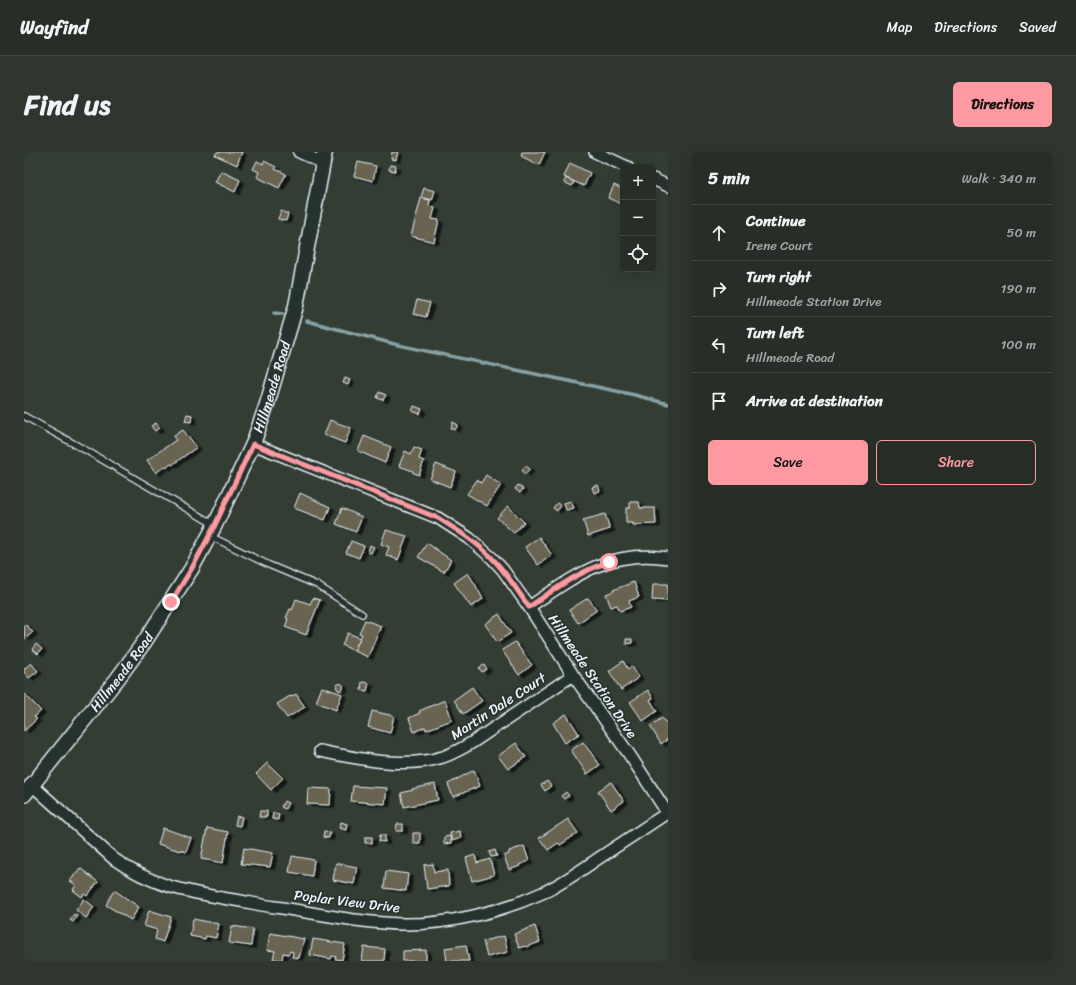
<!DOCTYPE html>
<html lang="en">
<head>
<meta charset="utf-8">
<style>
	:root { --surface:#262e27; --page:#2e362f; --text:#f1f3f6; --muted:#a4a8a7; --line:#424a44; --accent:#ff9aa2 }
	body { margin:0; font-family:Sriracha,sans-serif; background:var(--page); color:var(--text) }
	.controls { position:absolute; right:12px; top:12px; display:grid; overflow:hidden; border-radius:6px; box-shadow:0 4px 16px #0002 }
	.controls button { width:36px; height:36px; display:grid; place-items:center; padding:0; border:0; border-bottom:1px solid var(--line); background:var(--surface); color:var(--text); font:20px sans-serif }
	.stop { position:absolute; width:12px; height:12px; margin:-9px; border:3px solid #ff9aa2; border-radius:50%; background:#fff }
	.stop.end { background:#ff9aa2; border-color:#fff; box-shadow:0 1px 4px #0008 }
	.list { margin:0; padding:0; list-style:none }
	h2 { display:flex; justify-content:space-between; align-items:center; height:52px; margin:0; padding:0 16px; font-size:17px }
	h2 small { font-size:13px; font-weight:400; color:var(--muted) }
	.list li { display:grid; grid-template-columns:26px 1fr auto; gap:12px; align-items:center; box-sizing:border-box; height:56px; padding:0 16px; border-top:1px solid var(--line) }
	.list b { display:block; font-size:15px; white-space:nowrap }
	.list p { margin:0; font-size:13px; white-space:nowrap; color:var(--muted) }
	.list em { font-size:13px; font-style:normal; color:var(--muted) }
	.actions { display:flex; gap:8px; padding:12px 16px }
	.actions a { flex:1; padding:9px 0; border:1px solid var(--accent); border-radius:6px; text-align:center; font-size:14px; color:var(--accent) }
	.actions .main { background:var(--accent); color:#111 }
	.icon { flex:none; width:22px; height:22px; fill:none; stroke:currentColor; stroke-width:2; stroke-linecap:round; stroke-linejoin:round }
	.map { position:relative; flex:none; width:644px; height:809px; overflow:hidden; border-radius:6px }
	header { display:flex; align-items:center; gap:24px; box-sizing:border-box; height:56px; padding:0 20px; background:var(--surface); border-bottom:1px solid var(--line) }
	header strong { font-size:19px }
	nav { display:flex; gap:22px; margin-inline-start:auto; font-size:14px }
	.intro { display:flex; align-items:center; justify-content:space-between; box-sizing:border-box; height:96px; padding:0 24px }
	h1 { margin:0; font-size:28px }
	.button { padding:10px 18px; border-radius:6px; background:var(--accent); color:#111; font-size:14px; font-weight:700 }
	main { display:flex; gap:24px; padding:0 24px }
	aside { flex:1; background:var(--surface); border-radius:6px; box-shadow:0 4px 16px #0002 }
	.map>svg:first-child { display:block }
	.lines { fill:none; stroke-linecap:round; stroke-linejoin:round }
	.stream { stroke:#88a1a5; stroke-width:3.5 }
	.building { fill:#696351; stroke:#e8f1f8; filter:url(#shadow) }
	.service-casing { stroke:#e8f1f8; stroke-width:8 }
	.minor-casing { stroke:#e8f1f8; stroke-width:14 }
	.tertiary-casing { stroke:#e8f1f8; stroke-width:17 }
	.service { stroke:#26332d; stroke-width:5.5 }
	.minor { stroke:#26332d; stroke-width:11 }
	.tertiary { stroke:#26332d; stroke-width:14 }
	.route { stroke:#ff9aa2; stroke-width:5 }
	.labels { text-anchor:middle; stroke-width:3; stroke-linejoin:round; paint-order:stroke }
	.street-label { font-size:14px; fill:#e8f1f8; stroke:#26332d }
</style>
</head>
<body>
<header>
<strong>Wayfind</strong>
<nav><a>Map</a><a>Directions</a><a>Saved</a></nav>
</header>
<div class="intro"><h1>Find us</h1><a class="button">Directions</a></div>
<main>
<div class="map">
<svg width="644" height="809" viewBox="0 0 644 809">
	<defs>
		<filter id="shadow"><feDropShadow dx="4.5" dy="2.5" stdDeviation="0" flood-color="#0009"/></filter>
	</defs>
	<rect width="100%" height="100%" fill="#333d34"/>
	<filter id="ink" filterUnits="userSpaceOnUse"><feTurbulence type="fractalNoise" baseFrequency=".025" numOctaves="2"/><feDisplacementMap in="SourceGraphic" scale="8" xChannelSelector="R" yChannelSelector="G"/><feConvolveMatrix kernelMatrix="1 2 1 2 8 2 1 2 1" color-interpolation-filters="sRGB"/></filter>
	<g filter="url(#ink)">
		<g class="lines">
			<!-- stream -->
			<path class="stream" d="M 250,161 L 259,162
				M 283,169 L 374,193 L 611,243 L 644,252"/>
		</g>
		<!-- building -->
		<path class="building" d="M 193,0 L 218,0 L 213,13 L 191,3 Z
			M 368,0 L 374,0 L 372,8 L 367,7 Z
			M 498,0 L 521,0 L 515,13 L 497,4 Z
			M 233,9 L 239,12 L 240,9 L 252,15 L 251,17 L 262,22 L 255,36 L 233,25 L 235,20 L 229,17 Z
			M 334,10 L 352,14 L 349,29 L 330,24 Z
			M 546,11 L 566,21 L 560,34 L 540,25 Z
			M 366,13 L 372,14 L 371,19 L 365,18 Z
			M 197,19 L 216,28 L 211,40 L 191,30 Z
			M 542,26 L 550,30 L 548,34 L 540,30 Z
			M 590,33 L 599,37 L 599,53 L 584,46 Z
			M 400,36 L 411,39 L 408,48 L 397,45 Z
			M 397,46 L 406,48 L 405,54 L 411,56 L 408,67 L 415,68 L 410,90 L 387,84 Z
			M 257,59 L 264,62 L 262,69 L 254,67 Z
			M 393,148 L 406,151 L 402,165 L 389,162 Z
			M 321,226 L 326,228 L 324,233 L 319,231 Z
			M 355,240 L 362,243 L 359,248 L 353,246 Z
			M 390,254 L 398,257 L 396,262 L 388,259 Z
			M 163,262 L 168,263 L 167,270 L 161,269 Z
			M 306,268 L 327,276 L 321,291 L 300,283 Z
			M 429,270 L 434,273 L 431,278 L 427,276 Z
			M 132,271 L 136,276 L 131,279 L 127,274 Z
			M 159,278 L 173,295 L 148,313 L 147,312 L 142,316 L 141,314 L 132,321 L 123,308 L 152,288 L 150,284 Z
			M 340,284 L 367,295 L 361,311 L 334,299 Z
			M 390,295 L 398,298 L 395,307 L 400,309 L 395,323 L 388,320 L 389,319 L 375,314 L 381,299 L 387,302 Z
			M 412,312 L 432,320 L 426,335 L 406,327 Z
			M 502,314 L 506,317 L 501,322 L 498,318 Z
			M 462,323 L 477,333 L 463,354 L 443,342 L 453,328 L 457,331 Z
			M 494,333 L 499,337 L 496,341 L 491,337 Z
			M 574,333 L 576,339 L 570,341 L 568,335 Z
			M 276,341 L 306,355 L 301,368 L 270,356 Z
			M 547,349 L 550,356 L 542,358 L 540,351 Z
			M 606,350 L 615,350 L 616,356 L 631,356 L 632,372 L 609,373 L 609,371 L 602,371 L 602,356 L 606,356 Z
			M 533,351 L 537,354 L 533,359 L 529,356 Z
			M 484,354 L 500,370 L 490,381 L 473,366 Z
			M 318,356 L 338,365 L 332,380 L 312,372 Z
			M 581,362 L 586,377 L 564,384 L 559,368 Z
			M 362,378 L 383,384 L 374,408 L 362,403 L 365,395 L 357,392 Z
			M 515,385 L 528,403 L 514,413 L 501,395 Z
			M 327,389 L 340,394 L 335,406 L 322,401 Z
			M 403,391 L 427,408 L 420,420 L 394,405 Z
			M 346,393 L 350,395 L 347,401 L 344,400 Z
			M 444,421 L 451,432 L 459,447 L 447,455 L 430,431 Z
			M 610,430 L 615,445 L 605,449 L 607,455 L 596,459 L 593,453 L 587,455 L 582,442 L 590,439 L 589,438 Z
			M 629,432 L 644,432 L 644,449 L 628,448 Z
			M 289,446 L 296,448 L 282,483 L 261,475 L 264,467 L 262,466 L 266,457 L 268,458 L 272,447 L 286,452 Z
			M 564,446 L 573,458 L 554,471 L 545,458 Z
			M 475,462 L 487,481 L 473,490 L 461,472 Z
			M 341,468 L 357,474 L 344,505 L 330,499 L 338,482 L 335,481 Z
			M 1,472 L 9,480 L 1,487 L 0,474 Z
			M 324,481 L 336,486 L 330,499 L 318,493 Z
			M 602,487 L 608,487 L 608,491 L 602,492 Z
			M 491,490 L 508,513 L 495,523 L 478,498 Z
			M 12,492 L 18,497 L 14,502 L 8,497 Z
			M 599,509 L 604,517 L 608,515 L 615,525 L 597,538 L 585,519 Z
			M 7,511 L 14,519 L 5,526 L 0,520 L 0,517 Z
			M 460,513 L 463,517 L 458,520 L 455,516 Z
			M 338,530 L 345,531 L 343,539 L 337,538 Z
			M312.5 535a3.5 3.5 0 1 1 7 0a3.5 3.5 0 1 1-7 0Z
			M 298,535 L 318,542 L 312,558 L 292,550 Z
			M 448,535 L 458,549 L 439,562 L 430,548 Z
			M 624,538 L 629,546 L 626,548 L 633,559 L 619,569 L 606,550 Z
			M 0,541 L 17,559 L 10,565 L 13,567 L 0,579 Z
			M 272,542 L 281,555 L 263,566 L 253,552 L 266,544 L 267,545 Z
			M 421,548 L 428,568 L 402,578 L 401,575 L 390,580 L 385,566 L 396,561 L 395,559 Z
			M 348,559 L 370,564 L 366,581 L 344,575 Z
			M 542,562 L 555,582 L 541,591 L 529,571 Z
			M 638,566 L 644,573 L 644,587 L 637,592 L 626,574 Z
			M 559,590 L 576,613 L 563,622 L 547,598 Z
			M 492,591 L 502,605 L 484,617 L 474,604 Z
			M 243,611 L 259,626 L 247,638 L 232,622 Z
			M 450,618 L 456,634 L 429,645 L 424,632 Z
			M 523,629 L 527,634 L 521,639 L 517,633 Z
			M 587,630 L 600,649 L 587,658 L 574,639 Z
			M 411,632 L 414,648 L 380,655 L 377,641 L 389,638 L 388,637 Z
			M 329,634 L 363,636 L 361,652 L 327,649 Z
			M 284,636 L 307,637 L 306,653 L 283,652 Z
			M 542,640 L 545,644 L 540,647 L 537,644 Z
			M 260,649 L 264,651 L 261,657 L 257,655 Z
			M 236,659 L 243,659 L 243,665 L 235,665 Z
			M 249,661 L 255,662 L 254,668 L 248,667 Z
			M 213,664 L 218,665 L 216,674 L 211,673 Z
			M 544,667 L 554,681 L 536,693 L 534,691 L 524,698 L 515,686 Z
			M 317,670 L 323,672 L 322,678 L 315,676 Z
			M 373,672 L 379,672 L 379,679 L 372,679 Z
			M 139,676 L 167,686 L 162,700 L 156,698 L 156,699 L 134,692 Z
			M 183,676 L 204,680 L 199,711 L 177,707 Z
			M 300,679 L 306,680 L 305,686 L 299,685 Z
			M 436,679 L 437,686 L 428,689 L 426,681 Z
			M 389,681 L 396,681 L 396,691 L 389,691 Z
			M 356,683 L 361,683 L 361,690 L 355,689 Z
			M 426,684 L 427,691 L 420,692 L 420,685 Z
			M 341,685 L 348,685 L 348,691 L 341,691 Z
			M 500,694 L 505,709 L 495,713 L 496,714 L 485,718 L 480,704 L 485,702 L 485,699 Z
			M 220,696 L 249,701 L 246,715 L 217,712 Z
			M 471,698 L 473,704 L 467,705 L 465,700 Z
			M 451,703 L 453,711 L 466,707 L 470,723 L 448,729 L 442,706 Z
			M 268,704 L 290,708 L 288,724 L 265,720 Z
			M 312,711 L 333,715 L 330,732 L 309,728 Z
			M 409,712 L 410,720 L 424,718 L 425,734 L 403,737 L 400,713 Z
			M 56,716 L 74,730 L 63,744 L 60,742 L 58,745 L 49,738 L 52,733 L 46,729 Z
			M 362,719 L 384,722 L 382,739 L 360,736 Z
			M 90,738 L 115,755 L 107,768 L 82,753 Z
			M 60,747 L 70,755 L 62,766 L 52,758 Z
			M 125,758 L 147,765 L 139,790 L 131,787 L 133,778 L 120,774 Z
			M 50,762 L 53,764 L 49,770 L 46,768 Z
			M 169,767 L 195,772 L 192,786 L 182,784 L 181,787 L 166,784 Z
			M 208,774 L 229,777 L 227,794 L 205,791 Z
			M 511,774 L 516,790 L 502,795 L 501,794 L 495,796 L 490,782 Z
			M 246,781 L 280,787 L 275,806 L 268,805 L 269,800 L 266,799 L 265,802 L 259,801 L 258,808 L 249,807 L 251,799 L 243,798 Z
			M 480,784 L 484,800 L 463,805 L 459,789 Z
			M 289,787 L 321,792 L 318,808 L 311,807 L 312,805 L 308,804 L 307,807 L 286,803 Z
			M 442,793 L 445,809 L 423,809 L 421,796 Z
			M 340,795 L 361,797 L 360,809 L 338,809 Z
			M 402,798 L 402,809 L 379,809 L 379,799 Z"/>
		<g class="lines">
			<!-- service casing -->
			<g class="service-casing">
				<path id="service" d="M 0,264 L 63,299 L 191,373
					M 186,384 L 245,413 L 293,433 L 338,462"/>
			</g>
			<!-- minor casing -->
			<g class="minor-casing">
				<path id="minor" d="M 275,0 L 299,11
					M 571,0 L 603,15
					M 629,27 L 644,34
					M 229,292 L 414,366 L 445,386 L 468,406 L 479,418 L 505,455 L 549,523 L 607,605 L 644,662
					M 505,455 C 551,424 585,397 644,406
					M 296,599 C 335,607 380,617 419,605 C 430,601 439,596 449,590 L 549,523
					M 8,633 L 90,707 C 128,734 160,739 204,747 C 220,749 235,753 251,755 C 293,761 335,771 377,772 C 422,773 477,760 518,741 C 538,732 557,718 575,706 C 598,691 620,676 643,661"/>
			</g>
			<!-- tertiary casing -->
			<g class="tertiary-casing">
				<g id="tertiary">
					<path id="s1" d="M 0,643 L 94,526 L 121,489 L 168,416 L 191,373 L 229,292 L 243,252 L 262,188 L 272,154 L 301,0"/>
				</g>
			</g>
			<!-- service -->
			<use href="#service" class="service"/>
			<!-- minor -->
			<use href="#minor" class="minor"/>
			<!-- tertiary -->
			<use href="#tertiary" class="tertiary"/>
		</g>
	</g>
	<g class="lines" filter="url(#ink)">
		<!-- route -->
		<path class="route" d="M 147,450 L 168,416 L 191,373 L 229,292 L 414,366 C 433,378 451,389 467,405 C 482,420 493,438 505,455 C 531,437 555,419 585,410"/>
	</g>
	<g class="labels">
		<!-- street labels -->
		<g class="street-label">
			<text dy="5" stroke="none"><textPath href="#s1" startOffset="481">Hillmeade Road</textPath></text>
			<text dy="5" stroke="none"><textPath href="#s1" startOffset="157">Hillmeade Road</textPath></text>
			<text transform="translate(569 524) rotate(56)" y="5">Hillmeade Station Drive</text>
			<text transform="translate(474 554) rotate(-33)" y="5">Martin Dale Court</text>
			<text transform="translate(323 749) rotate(7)" y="5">Poplar View Drive</text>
		</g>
	</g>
</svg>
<div class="controls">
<button>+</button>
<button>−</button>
<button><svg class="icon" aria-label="locate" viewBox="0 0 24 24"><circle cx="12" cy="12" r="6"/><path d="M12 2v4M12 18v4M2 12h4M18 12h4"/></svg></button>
</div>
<div class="stop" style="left:585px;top:410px"></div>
<div class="stop end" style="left:147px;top:450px"></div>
</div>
<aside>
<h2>5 min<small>Walk · 340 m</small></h2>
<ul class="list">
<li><svg class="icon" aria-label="ahead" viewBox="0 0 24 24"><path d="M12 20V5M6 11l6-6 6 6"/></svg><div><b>Continue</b><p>Irene Court</p></div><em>50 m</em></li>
<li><svg class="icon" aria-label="right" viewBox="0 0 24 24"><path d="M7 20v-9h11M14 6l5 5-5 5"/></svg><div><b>Turn right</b><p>Hillmeade Station Drive</p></div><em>190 m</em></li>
<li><svg class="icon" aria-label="left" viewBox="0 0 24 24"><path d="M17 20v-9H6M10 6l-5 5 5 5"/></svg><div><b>Turn left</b><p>Hillmeade Road</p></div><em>100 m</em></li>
<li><svg class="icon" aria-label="arrive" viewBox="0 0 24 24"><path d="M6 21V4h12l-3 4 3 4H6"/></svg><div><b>Arrive at destination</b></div></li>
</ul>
<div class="actions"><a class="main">Save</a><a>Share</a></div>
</aside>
</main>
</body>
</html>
